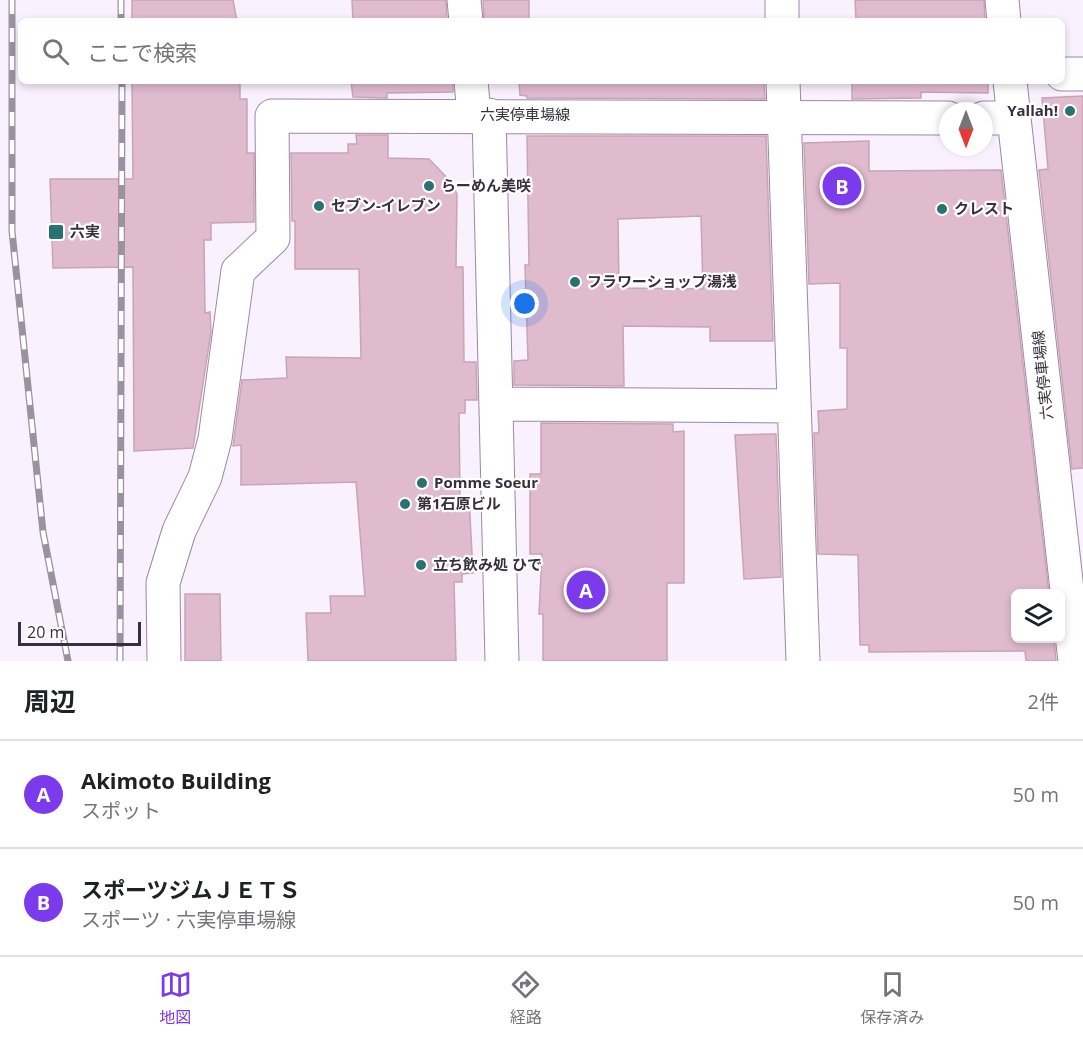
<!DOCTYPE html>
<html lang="ja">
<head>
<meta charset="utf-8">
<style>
	:root { --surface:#fff; --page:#f2f2f2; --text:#202124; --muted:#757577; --line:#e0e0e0; --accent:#7c3aed }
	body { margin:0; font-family:"Open Sans","Noto Sans JP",sans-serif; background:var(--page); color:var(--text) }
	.controls { position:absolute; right:18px; bottom:18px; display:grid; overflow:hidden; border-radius:9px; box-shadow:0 3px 9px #0003 }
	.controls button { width:54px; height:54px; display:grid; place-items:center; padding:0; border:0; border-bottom:2px solid var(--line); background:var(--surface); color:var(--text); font:30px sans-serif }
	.compass { position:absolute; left:939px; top:102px; width:54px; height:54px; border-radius:50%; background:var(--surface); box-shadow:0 3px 9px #0003; rotate:180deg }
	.scale { position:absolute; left:18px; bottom:15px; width:123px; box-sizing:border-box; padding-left:6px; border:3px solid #372f3b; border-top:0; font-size:16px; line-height:21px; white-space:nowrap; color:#372f3b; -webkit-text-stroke:4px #fff; paint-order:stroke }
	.you { position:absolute; left:525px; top:304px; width:21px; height:21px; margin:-15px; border:4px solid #fff; border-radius:50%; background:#1a73e8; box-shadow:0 0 0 9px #1a73e833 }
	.badge { display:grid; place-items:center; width:39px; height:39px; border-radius:50%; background:var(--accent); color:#fff; font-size:20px; font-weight:700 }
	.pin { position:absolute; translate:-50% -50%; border:3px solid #fff; box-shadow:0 2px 6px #0006 }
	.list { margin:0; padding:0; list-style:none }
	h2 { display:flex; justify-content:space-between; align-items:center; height:78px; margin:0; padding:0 24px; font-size:26px }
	h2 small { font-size:20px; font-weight:400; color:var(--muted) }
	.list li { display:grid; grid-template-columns:39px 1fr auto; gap:18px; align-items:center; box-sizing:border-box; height:108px; padding:0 24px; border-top:2px solid var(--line) }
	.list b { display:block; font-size:22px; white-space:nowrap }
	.list p { margin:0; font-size:20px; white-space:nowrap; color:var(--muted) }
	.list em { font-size:20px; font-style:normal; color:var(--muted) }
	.icon { flex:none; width:33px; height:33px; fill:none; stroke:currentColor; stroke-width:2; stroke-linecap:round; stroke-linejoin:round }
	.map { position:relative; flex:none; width:1083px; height:661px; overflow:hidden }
	.search { position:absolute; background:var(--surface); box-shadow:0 3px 9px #0003; left:18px; right:18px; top:18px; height:66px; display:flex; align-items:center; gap:15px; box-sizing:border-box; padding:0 21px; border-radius:9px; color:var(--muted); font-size:22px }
	.sheet { height:294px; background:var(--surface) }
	nav { display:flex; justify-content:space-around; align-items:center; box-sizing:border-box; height:84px; border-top:2px solid var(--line); background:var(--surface); font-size:16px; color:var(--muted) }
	nav a { display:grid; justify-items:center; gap:3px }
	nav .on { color:var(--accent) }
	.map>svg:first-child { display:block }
	.building { fill:#e0bbce; stroke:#c7a4b6; stroke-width:1.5; fill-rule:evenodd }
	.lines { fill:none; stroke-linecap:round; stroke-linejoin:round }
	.minor-casing { stroke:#9b88a5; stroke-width:35 }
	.major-casing { stroke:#9b88a5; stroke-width:35 }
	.minor { stroke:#fff; stroke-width:33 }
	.major { stroke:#fff; stroke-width:33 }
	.rail-casing { stroke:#9a929f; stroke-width:7 }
	.rail { stroke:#fff; stroke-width:4.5; stroke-dasharray:14; stroke-linecap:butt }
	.poi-dot { fill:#287271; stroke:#fff; stroke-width:2 }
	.labels { text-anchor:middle; stroke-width:4.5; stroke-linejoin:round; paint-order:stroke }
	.poi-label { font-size:15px; font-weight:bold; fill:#372f3b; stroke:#fff; text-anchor:start }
	.street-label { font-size:15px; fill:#372f3b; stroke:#fff }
</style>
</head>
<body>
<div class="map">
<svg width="1083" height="661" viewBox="0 0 1083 661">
	<rect width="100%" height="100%" fill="#f9f1fe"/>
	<!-- building -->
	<path class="building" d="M 132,0 L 233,0 L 237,21 L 132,21 Z
		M 352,0 L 446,0 L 447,21 L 353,21 Z
		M 483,0 L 529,0 L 529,20 L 573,21 L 484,21 Z
		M 855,0 L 984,0 L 985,21 L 853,21 L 856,20 Z
		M 132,81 L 240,81 L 240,99 L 247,99 L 247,153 L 254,153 L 254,222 L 211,223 L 211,240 L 204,240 L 205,313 L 210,312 L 211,332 L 193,448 L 134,451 L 133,267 L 53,268 L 50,179 L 133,179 Z
		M 351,81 L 453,81 L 453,92 L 387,93 L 387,98 L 353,97 Z
		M 519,81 L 764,81 L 765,99 L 527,98 L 527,96 L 520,95 Z
		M 852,81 L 988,81 L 988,93 L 921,92 L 921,98 L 852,99 Z
		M 1083,96 L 1083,468 L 1072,469 L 1039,170 L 1048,169 L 1042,98 Z
		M 356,135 L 388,135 L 388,158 L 429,159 L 451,182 L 457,194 L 456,267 L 463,267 L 464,362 L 476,362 L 477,400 L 465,400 L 465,413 L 459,413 L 460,498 L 469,497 L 473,573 L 462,574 L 462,582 L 454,582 L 456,661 L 308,661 L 306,613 L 331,613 L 330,596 L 365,596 L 356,482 L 241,485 L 241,445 L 233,446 L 242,380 L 287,378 L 286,357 L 361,358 L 359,269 L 295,269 L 295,221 L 292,221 L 291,153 L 348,153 L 348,144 L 357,144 Z
		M 527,136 L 766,136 L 773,341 L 710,341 L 710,327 L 623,326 L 624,386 L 514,385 L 514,361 L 528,360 L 525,265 L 529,265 ZM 701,216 L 703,289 L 619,288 L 618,219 Z
		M 869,141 L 869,171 L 1001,170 L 1049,594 L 1016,594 L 1016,639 L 1054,639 L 1056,661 L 1026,661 L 1025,651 L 869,652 L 869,645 L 860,645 L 858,555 L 818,554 L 814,433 L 819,433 L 818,411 L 847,409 L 847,348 L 840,348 L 840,283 L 809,284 L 804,143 Z
		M 541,423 L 673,424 L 673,432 L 684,431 L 684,583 L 667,583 L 667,661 L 543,661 L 543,614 L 539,614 L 542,554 L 530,554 L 530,474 L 541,474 Z
		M 776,434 L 781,577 L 744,579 L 735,435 Z
		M 185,594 L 220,594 L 221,661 L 185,661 Z"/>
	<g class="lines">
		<!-- minor casing -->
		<g class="minor-casing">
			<path id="minor" d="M 464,0 L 466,21
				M 782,0 L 782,21
				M 1002,0 L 1004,21
				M 1062,74 L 1083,74
				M 471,81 L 474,115
				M 783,81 L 803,661
				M 1010,81 L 1014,118
				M 489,115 L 502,661
				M 496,404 L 793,406
				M 164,661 L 163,583 L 179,531 L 205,477 L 215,439 L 238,271"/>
		</g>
		<!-- major casing -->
		<g class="major-casing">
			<path id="major" d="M 984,118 L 1014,118 L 1075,661
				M 238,271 L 273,238 L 272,116 L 948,118"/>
		</g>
		<!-- minor -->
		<use href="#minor" class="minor"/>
		<!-- major -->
		<use href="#major" class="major"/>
		<!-- rail casing -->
		<g class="rail-casing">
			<path id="rail" d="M 12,0 L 12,231 L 43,532 L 68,661
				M 121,0 L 121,21
				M 120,661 L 122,81"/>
		</g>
		<!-- rail -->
		<use href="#rail" class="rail"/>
	</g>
	<!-- markers -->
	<g class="poi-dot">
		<circle cx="1070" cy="111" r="6"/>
		<circle cx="429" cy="186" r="6"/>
		<circle cx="319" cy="206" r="6"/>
		<circle cx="942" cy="209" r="6"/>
		<rect x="48" y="224" width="16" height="16" rx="3"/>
		<circle cx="575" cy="282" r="6"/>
		<circle cx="422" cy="483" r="6"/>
		<circle cx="405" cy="504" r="6"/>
		<circle cx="421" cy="565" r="6"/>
	</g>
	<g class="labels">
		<!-- poi labels -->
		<g class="poi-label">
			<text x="1058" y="116" text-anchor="end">Yallah!</text>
			<text x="441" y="191">らーめん美咲</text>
			<text x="331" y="211">セブン-イレブン</text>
			<text x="954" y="214">クレスト</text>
			<text x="70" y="237">六実</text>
			<text x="587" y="287">フラワーショップ湯浅</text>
			<text x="434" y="488">Pomme Soeur</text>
			<text x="417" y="509">第1石原ビル</text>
			<text x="433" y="570">立ち飲み処 ひで</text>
		</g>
		<!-- street labels -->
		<g class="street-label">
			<text x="525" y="120">六実停車場線</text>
			<text transform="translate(1043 375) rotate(-96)" y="5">六実停車場線</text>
		</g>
	</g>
</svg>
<div class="controls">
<button><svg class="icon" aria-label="layers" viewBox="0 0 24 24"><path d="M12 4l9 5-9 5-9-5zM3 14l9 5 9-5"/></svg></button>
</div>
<svg class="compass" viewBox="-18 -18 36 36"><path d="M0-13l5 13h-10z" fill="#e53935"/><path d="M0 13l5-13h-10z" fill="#757577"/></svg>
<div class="scale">20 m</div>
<div class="you"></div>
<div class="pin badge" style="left:586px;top:590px">A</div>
<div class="pin badge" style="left:842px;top:186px">B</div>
<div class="search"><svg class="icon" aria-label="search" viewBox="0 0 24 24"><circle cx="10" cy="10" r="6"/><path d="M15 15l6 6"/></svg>ここで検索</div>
</div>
<section class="sheet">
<h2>周辺<small>2件</small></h2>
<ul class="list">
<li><span class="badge">A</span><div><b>Akimoto Building</b><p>スポット</p></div><em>50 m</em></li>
<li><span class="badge">B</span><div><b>スポーツジムＪＥＴＳ</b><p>スポーツ · 六実停車場線</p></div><em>50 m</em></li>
</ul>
</section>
<nav>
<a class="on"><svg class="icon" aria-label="map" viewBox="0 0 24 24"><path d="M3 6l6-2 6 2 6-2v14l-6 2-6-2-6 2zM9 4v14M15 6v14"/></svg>地図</a>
<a><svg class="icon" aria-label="directions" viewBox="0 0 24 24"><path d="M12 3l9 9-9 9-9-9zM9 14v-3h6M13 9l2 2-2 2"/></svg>経路</a>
<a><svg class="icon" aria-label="saved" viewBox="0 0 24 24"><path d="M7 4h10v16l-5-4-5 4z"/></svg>保存済み</a>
</nav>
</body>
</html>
